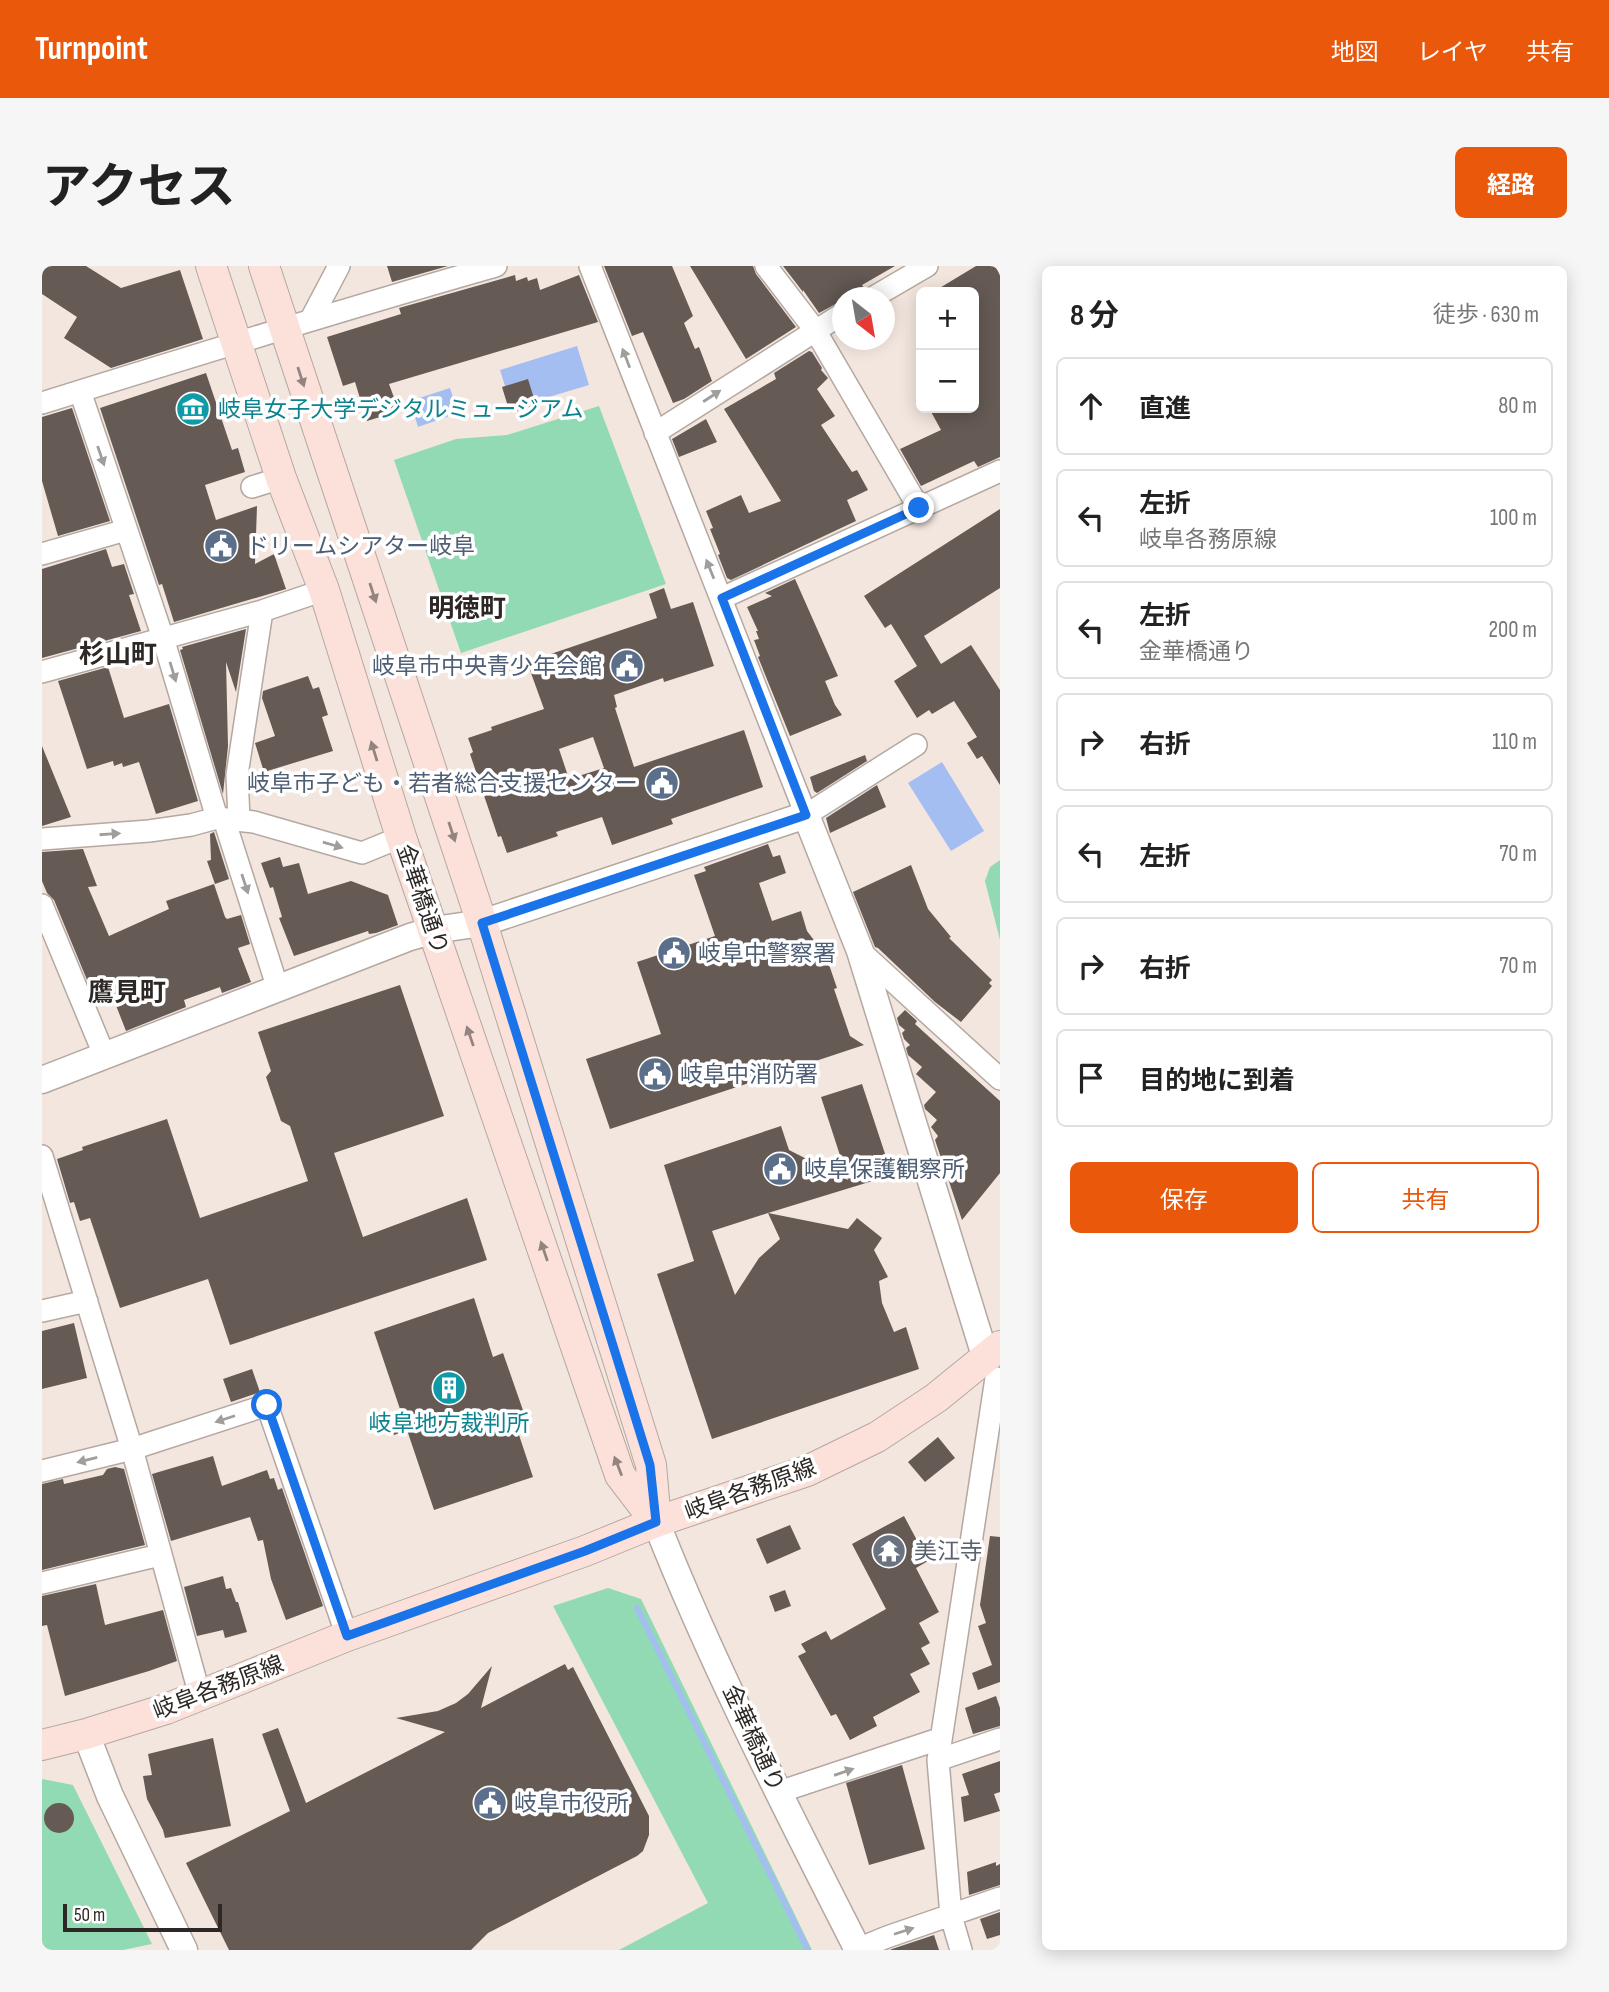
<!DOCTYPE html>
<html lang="ja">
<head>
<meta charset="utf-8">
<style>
	:root { --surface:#fff; --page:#f6f6f6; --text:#222; --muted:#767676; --line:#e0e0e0; --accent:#ea580c }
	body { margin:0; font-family:"Sofia Sans Condensed","Noto Sans JP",sans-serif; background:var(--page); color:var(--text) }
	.controls { position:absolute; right:21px; top:21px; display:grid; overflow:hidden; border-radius:10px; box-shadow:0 4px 18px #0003 }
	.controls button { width:63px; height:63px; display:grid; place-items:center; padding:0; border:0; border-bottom:2px solid var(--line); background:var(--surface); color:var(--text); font:35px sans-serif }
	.compass { position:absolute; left:790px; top:21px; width:63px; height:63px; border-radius:50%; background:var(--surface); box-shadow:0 4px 18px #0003; rotate:149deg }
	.scale { position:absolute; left:21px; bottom:18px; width:159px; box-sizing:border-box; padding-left:7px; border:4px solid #2d2826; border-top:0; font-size:19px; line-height:24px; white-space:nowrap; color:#2d2826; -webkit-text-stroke:5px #fff; paint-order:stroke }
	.stop { position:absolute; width:21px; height:21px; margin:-16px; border:5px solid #1a73e8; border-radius:50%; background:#fff }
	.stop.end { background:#1a73e8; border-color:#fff; box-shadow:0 2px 7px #0008 }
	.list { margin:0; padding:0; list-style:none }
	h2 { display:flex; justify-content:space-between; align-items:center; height:91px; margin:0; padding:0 28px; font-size:30px }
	h2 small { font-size:23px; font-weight:400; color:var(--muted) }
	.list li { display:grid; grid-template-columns:46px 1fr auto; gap:21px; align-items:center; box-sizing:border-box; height:98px; margin:0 14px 14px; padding:0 14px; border:2px solid var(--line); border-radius:10px }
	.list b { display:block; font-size:26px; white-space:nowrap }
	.list p { margin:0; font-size:23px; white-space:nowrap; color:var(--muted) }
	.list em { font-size:23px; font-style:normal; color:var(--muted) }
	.actions { display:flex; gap:14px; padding:21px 28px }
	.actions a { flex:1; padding:16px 0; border:2px solid var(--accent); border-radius:10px; text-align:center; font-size:24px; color:var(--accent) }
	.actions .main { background:var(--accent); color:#fff }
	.icon { flex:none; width:38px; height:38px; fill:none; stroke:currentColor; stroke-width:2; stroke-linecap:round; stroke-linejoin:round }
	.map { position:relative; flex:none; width:958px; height:1684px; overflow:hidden; border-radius:10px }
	header { display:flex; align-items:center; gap:42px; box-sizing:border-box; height:98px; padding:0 35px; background:var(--accent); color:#fff }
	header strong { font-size:33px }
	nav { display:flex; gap:38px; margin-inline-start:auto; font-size:24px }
	.intro { display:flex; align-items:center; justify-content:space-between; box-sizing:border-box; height:168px; padding:0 42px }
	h1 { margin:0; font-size:49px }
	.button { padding:18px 32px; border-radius:10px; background:var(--accent); color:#fff; font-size:24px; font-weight:700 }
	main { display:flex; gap:42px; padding:0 42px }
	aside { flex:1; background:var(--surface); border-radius:10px; box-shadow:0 4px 18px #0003 }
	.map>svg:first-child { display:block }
	.green { fill:#91dab3 }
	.water { fill:#a4bef1 }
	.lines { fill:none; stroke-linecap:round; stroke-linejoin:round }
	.stream { stroke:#a4bef1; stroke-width:6 }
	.building { fill:#655a54; fill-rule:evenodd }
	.minor-casing { stroke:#b4a8a1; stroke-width:24 }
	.tertiary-casing { stroke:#b4a8a1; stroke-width:29 }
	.secondary-casing { stroke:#b4a8a1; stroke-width:32 }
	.minor { stroke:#fff; stroke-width:21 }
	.tertiary { stroke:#fff; stroke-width:26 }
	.secondary { stroke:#fbe1da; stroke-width:30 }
	.oneway { fill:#a09e9d }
	.oneway2 { fill:#948480 }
	.route { stroke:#1a73e8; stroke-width:9 }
	.labels { text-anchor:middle; stroke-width:7; stroke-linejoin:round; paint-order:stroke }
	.culture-label { font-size:23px; fill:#0d838f; stroke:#fff; text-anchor:start }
	.service-label { font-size:23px; fill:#4e5e75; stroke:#fff; text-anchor:start }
	.street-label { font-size:23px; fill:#2d2826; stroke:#fff }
	.worship-label { font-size:23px; fill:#5b616d; stroke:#fff; text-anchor:start }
	.quarter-label { font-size:26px; font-weight:bold; fill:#2d2826; stroke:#fff }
</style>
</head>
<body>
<header>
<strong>Turnpoint</strong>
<nav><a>地図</a><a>レイヤ</a><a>共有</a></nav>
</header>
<div class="intro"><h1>アクセス</h1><a class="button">経路</a></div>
<main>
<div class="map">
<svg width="958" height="1684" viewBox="0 0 958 1684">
	<rect width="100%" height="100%" fill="#f3e6df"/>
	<!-- green -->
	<path class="green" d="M 557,140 L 624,318 L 419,387 L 352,194 L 414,173 L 465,169 Z
		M 958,594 L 958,674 L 943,615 L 948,601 Z
		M 566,1322 L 599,1333 L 770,1684 L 577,1684 L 666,1637 L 511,1340 Z
		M 0,1513 L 31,1519 L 110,1678 L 81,1684 L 0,1684 Z"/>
	<!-- water -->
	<path class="water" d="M 535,80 L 547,119 L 470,142 L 458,104 Z
		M 408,122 L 416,147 L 376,161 L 368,135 Z
		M 900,496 L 942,565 L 909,585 L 866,517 Z"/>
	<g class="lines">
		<!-- stream -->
		<path class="stream" d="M 595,1342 L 766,1684"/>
	</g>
	<!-- building -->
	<path class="building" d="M 0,0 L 44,0 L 79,22 L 138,4 L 161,73 L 69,102 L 22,72 L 35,51 L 0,28 Z
		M 345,0 L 406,0 L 350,16 Z
		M 562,0 L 630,0 L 651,50 L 642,57 L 653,83 L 657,81 L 670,115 L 642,133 L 631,137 L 601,66 L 590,70 Z
		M 648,0 L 711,0 L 714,8 L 754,61 L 704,93 Z
		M 741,0 L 853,0 L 820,19 L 822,22 L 818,28 L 813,32 L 801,32 L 801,34 L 777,47 L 761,24 L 761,26 Z
		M 934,0 L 953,0 L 958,9 L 958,191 L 936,201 L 932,195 L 879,220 L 858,183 L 899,164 L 887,142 L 932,142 L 932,26 L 891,26 Z
		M 473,9 L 474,15 L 485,11 L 486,15 L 495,12 L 498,24 L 537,9 L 556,56 L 347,118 L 357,145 L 325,155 L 313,116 L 301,120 L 285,71 L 359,48 L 357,42 Z
		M 767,85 L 770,86 L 780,102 L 779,104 L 786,112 L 775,123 L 793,150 L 779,159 L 810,206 L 815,204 L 826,224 L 805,234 L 814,255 L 689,314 L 685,312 L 676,289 L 678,288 L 668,263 L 671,262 L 664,245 L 699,229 L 707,247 L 739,235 L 682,143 L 734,113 L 732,107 Z
		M 164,107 L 190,184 L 196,182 L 203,206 L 163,219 L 174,254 L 215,240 L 213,298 L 232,288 L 244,323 L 132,356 L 120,318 L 117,319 L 58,142 Z
		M 486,113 L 494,139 L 468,147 L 460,121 Z
		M 30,142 L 68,255 L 16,270 L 0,215 L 0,151 Z
		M 664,153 L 675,176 L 637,191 L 630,173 Z
		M 958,243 L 958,322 L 882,370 L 899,398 L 929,379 L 958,424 L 958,519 L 940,490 L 935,493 L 925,477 L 935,471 L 912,435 L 890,448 L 887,444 L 875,452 L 852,415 L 875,400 L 849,358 L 843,362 L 822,330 Z
		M 64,283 L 70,301 L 82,298 L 92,328 L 87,329 L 99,365 L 0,392 L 0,303 Z
		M 753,313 L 796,410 L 783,415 L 793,439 L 800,449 L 748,470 L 716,391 L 718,390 L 712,374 L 717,373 L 714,365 L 716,365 L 705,341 L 730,330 L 723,327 Z
		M 622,322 L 629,343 L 651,336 L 672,400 L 622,416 L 621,412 L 572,429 L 575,441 L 573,442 L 592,501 L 702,464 L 721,521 L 629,553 L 631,558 L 570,579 L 560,551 L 514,566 L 516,570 L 465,587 L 459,570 L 456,571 L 428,488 L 431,486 L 426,472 L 450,464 L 449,461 L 502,443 L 485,396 L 615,352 L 607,328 ZM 551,471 L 562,502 L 527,513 L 517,483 Z
		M 204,363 L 194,426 L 184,396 L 186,480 L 181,528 L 138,384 L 141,383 L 140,381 Z
		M 66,401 L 82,452 L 127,438 L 156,535 L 114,548 L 97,496 L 81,501 L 80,497 L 72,500 L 71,495 L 45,503 L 16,415 Z
		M 266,410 L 271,423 L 277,421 L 286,449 L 280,451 L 291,485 L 222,506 L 213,477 L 233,470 L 220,432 L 221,425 Z
		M 0,480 L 29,551 L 0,560 Z
		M 823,489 L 825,495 L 775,527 L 772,525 L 768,511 Z
		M 835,519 L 844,541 L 788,567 L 784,552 Z
		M 172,566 L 187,613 L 173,618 L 165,595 L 169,594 L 168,568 Z
		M 726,578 L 731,591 L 738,589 L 744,607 L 717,617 L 730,655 L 759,645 L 765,665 L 778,682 L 781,681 L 795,722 L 792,723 L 808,770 L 822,779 L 568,863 L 544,793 L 619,768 L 595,696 L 673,670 L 652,609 L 664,605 L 662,601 Z
		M 41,583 L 55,620 L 46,621 L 67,670 L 127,643 L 124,635 L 172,618 L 183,651 L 185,653 L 199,649 L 208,678 L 196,682 L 209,716 L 180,727 L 178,721 L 142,734 L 144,741 L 84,765 L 66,719 L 50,726 L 12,634 L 5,627 L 0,615 L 0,586 Z
		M 238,591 L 241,601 L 257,597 L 266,628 L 309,615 L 346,629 L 356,659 L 334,667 L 327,668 L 326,665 L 252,690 L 237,652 L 240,651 L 231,621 L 228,622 L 219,597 Z
		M 869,599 L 886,643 L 909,671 L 907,672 L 950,714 L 947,717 L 950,720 L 919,756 L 893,736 L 836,682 L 833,681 L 811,626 Z
		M 358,719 L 402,850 L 292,887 L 321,971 L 425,932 L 445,994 L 188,1079 L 166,1013 L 78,1042 L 48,952 L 38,955 L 32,936 L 28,937 L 15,893 L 41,884 L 40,881 L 125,853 L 158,952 L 266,915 L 248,860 L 239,855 L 224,811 L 229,805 L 216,766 Z
		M 863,744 L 875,755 L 873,758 L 958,835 L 958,907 L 920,954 L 893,874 L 896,870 L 889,861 L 895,854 L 883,843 L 882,839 L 894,826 L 874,808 L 880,801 L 866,789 L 864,782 L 868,779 L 862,773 L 860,767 L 863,764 L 857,759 L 855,752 Z
		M 820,818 L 850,909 L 726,947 L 806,963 L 815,952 L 840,972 L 832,984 L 846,1011 L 837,1015 L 840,1037 L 852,1066 L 864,1061 L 877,1103 L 670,1173 L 615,1008 L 652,995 L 622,899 L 739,860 L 747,884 L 806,914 L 779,831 ZM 726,947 L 738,973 L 717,992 L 693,1029 L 670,965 Z
		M 432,1032 L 451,1091 L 461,1087 L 483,1150 L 472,1154 L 491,1211 L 392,1244 L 365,1164 L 352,1169 L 345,1151 L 359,1146 L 332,1066 Z
		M 32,1057 L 45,1112 L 0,1123 L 0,1065 Z
		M 210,1103 L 218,1126 L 189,1136 L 181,1113 Z
		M 896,1171 L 913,1192 L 883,1216 L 866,1196 Z
		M 171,1190 L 180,1220 L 225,1204 L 228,1213 L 232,1212 L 236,1224 L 240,1222 L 281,1340 L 244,1354 L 229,1313 L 221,1274 L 216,1275 L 208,1251 L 129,1275 L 110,1208 Z
		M 73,1201 L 82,1203 L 103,1279 L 0,1304 L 0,1218 L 21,1213 L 22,1218 L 61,1209 L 65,1203 Z
		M 862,1250 L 886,1295 L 874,1302 L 897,1346 L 877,1357 L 888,1377 L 879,1382 L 888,1398 L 868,1408 L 878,1426 L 831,1451 L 835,1460 L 808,1474 L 794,1448 L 789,1450 L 756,1390 L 764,1386 L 759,1378 L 784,1365 L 789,1374 L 844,1343 L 810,1278 Z
		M 748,1259 L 759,1283 L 725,1298 L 714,1273 Z
		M 948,1270 L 958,1271 L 958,1416 L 936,1424 L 930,1407 L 950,1399 L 936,1360 L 944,1357 L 938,1339 Z
		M 181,1310 L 184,1323 L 189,1322 L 194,1336 L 196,1336 L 205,1366 L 183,1372 L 181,1364 L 155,1370 L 142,1321 Z
		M 54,1318 L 63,1359 L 121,1344 L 135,1395 L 107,1405 L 23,1430 L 6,1363 L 5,1359 L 0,1360 L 0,1330 Z
		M 743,1324 L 749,1340 L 733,1346 L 727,1330 Z
		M 523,1398 L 526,1404 L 531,1401 L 607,1550 L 607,1569 L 601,1585 L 595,1590 L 446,1667 L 429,1684 L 187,1684 L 144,1597 L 248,1545 L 220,1468 L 236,1462 L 264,1537 L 403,1466 L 354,1452 L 396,1445 L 414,1437 L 426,1428 L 450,1400 L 439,1442 Z
		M 954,1430 L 958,1442 L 958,1460 L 931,1468 L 923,1442 Z
		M 171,1472 L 189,1560 L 123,1572 L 121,1564 L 105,1533 L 101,1510 L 110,1509 L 106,1488 Z
		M 958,1495 L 958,1526 L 952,1528 L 958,1545 L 922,1556 L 919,1531 L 927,1529 L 920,1508 Z
		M 860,1499 L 883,1583 L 827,1599 L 804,1517 Z
		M2 1552a15 15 0 1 1 30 0a15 15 0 1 1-30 0Z
		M 954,1596 L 954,1600 L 958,1598 L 958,1619 L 927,1629 L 925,1606 Z
		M 958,1646 L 958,1669 L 945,1673 L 938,1653 Z
		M 892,1669 L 897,1684 L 848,1684 L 850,1683 Z"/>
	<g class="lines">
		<!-- minor casing -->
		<g class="minor-casing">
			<path id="minor" d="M 548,0 L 764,549 L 874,479
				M 724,0 L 773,64 L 877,242
				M 830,32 L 885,0
				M 269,53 L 297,0
				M 38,125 L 121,372 L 175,552
				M 0,137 C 151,90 302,43 454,0
				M 613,167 L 800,48
				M 210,221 L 239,212
				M 0,288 L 84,264
				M 680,332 L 958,205
				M 0,406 L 220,345 L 282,324
				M 182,553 L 236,723
				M 197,553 L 195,509 L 220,345
				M 0,573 L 107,565 L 149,559 L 175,552 L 212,556 L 320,587 L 359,571
				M 0,639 L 63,791
				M 818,685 L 958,813
				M 0,890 L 90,1183 L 158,1430
				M 0,1045 L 45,1035
				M 0,1205 L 90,1183 L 225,1139 L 305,1370
				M 0,1317 L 118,1289
				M 896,1494 L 958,1473
				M 737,1526 L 897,1473
				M 816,1683 L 845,1671 L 958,1632
				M 919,1684 L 909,1650 L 896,1494 L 954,1112"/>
		</g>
		<!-- tertiary casing -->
		<g class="tertiary-casing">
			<path id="tertiary" d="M 0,814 L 368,671 L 392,664 L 440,657 L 764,549 L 818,685 L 944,1093
				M 614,1256 C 672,1403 745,1544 816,1684
				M 44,1468 L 68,1530 L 142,1684"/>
		</g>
		<!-- secondary casing -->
		<g class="secondary-casing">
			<path id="secondary" d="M 169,0 L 239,212 L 282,324 L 359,571 L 578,1209 L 614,1256
				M 222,0 L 440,657 L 609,1199 L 614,1256
				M 0,1479 L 44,1468 L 124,1443 L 305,1370 L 543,1285 L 614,1256 L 765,1205 L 835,1171 L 894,1132 L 958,1080"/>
		</g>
		<!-- minor -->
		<use href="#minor" class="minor"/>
		<!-- tertiary -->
		<use href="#tertiary" class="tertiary"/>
		<!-- secondary -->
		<use href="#secondary" class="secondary"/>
	</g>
	<!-- one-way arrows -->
	<defs><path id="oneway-solid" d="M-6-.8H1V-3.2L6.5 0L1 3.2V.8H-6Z" transform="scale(1.75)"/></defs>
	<g class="oneway">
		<use href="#oneway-solid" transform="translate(584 92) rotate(-111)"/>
		<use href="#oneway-solid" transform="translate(670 130) rotate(-33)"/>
		<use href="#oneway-solid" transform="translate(59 190) rotate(71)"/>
		<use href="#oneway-solid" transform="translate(668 303) rotate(-112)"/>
		<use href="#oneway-solid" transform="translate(131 406) rotate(73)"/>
		<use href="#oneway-solid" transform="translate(68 568) rotate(-4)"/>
		<use href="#oneway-solid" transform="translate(291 579) rotate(16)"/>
		<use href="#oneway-solid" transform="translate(203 618) rotate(72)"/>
		<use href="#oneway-solid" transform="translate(183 1153) rotate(162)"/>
		<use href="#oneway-solid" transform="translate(45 1194) rotate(166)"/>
		<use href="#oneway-solid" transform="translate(802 1506) rotate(-19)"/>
		<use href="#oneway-solid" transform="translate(862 1665) rotate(-18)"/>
	</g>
	<g class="oneway2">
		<use href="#oneway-solid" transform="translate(259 111) rotate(72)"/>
		<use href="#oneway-solid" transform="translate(331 327) rotate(72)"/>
		<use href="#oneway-solid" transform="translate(332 485) rotate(-107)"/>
		<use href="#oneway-solid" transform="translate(410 566) rotate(72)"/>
		<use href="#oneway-solid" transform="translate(428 770) rotate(-109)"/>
		<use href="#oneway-solid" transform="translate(502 985) rotate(-109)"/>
		<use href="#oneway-solid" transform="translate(576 1200) rotate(-111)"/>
	</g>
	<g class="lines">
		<!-- route -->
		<path class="route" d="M 225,1139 L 305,1370 L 543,1285 L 614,1256 L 608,1199 L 440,657 L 764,549 L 680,332 L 877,242"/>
	</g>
	<!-- icons -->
	<defs>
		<g id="museum-disc" transform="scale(1.75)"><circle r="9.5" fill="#0f9aa8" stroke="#fff"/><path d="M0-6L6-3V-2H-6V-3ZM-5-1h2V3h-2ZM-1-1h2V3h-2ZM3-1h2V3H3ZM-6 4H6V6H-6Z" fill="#fff"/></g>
		<g id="civic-disc" transform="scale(1.75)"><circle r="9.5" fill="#5c6f8a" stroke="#fff"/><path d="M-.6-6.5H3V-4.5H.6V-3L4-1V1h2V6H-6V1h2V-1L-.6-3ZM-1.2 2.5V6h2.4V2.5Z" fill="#fff"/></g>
		<g id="building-disc" transform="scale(1.75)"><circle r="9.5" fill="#0f9aa8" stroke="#fff"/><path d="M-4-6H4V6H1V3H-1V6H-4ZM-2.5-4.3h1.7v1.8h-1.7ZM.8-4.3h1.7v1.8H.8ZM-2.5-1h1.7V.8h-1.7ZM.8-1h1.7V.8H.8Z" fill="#fff"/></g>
		<g id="temple-disc" transform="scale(1.75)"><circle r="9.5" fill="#6b7280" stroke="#fff"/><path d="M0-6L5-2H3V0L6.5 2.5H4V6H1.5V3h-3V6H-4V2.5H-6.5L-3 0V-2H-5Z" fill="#fff"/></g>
	</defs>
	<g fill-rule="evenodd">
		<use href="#museum-disc" x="151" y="143"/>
		<use href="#civic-disc" x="179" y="280"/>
		<use href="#civic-disc" x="585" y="400"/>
		<use href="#civic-disc" x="620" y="517"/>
		<use href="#civic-disc" x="632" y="687"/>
		<use href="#civic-disc" x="613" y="808"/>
		<use href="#civic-disc" x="738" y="903"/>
		<use href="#building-disc" x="407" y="1122"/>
		<use href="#temple-disc" x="847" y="1285"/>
		<use href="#civic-disc" x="448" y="1537"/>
	</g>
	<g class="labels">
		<!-- culture labels -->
		<g class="culture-label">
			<text x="176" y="151">岐阜女子大学デジタルミュージアム</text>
			<text x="407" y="1165" text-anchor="middle">岐阜地方裁判所</text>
		</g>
		<!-- service labels -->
		<g class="service-label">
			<text x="204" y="288">ドリームシアター岐阜</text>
			<text x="560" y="408" text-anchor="end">岐阜市中央青少年会館</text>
			<text x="596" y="525" text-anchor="end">岐阜市子ども・若者総合支援センター</text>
			<text x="656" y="695">岐阜中警察署</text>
			<text x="638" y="816">岐阜中消防署</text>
			<text x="762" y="911">岐阜保護観察所</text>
			<text x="472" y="1545">岐阜市役所</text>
		</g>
		<!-- street labels -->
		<g class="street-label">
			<text transform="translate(381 633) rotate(71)" y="8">金華橋通り</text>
			<text transform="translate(708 1223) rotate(-20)" y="8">岐阜各務原線</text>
			<text transform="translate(176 1421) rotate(-21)" y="8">岐阜各務原線</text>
			<text transform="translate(712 1472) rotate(65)" y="8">金華橋通り</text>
		</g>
		<!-- worship labels -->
		<g class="worship-label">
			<text x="872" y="1293">美江寺</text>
		</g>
		<!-- quarter labels -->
		<g class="quarter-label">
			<text x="425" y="351">明徳町</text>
			<text x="76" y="397">杉山町</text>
			<text x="85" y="735">鷹見町</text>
		</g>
	</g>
</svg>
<div class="controls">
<button>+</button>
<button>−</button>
</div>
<svg class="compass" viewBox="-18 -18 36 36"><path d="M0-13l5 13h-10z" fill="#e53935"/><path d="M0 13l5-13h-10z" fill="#767676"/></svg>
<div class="scale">50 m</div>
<div class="stop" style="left:225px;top:1139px"></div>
<div class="stop end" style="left:877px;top:242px"></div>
</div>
<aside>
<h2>8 分<small>徒歩 · 630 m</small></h2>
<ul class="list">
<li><svg class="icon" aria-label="ahead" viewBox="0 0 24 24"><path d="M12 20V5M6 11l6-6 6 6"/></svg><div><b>直進</b></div><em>80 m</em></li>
<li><svg class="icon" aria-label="left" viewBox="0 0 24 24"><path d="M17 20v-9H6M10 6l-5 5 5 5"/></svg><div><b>左折</b><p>岐阜各務原線</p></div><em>100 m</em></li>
<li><svg class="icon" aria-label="left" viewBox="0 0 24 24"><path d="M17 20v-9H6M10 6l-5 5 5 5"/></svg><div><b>左折</b><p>金華橋通り</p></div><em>200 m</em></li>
<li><svg class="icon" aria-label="right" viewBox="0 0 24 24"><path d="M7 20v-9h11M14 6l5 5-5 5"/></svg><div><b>右折</b></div><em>110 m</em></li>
<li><svg class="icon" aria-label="left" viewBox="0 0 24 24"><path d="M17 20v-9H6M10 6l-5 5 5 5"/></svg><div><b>左折</b></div><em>70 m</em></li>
<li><svg class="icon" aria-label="right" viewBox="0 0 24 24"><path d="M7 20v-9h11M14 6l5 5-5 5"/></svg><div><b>右折</b></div><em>70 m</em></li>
<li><svg class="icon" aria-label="arrive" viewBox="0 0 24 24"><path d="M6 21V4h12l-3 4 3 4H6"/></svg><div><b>目的地に到着</b></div></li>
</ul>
<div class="actions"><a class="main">保存</a><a>共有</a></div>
</aside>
</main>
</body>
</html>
